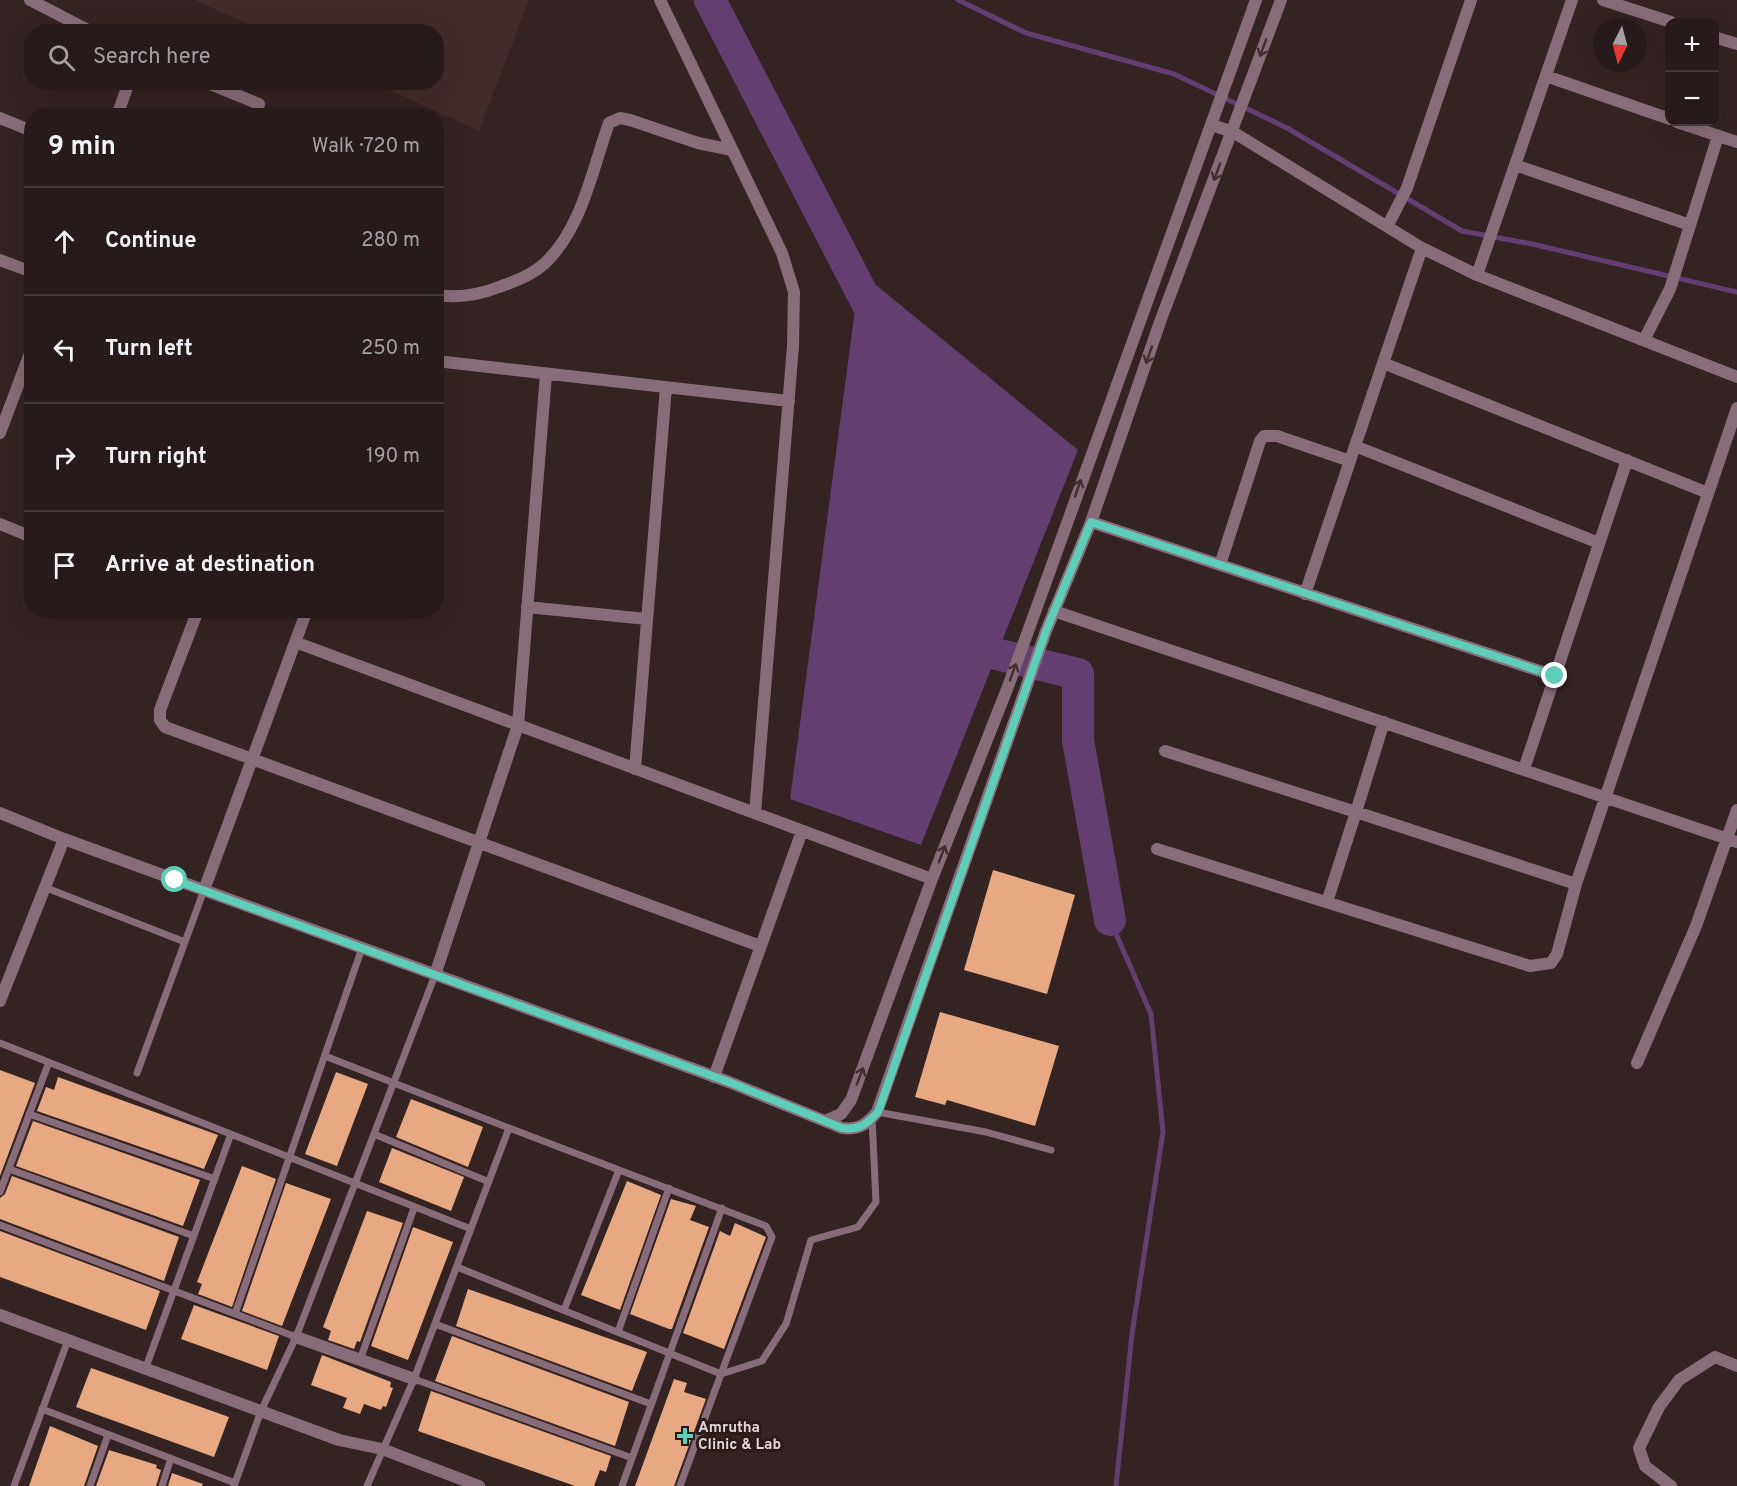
<!DOCTYPE html>
<html lang="en">
<head>
<meta charset="utf-8">
<style>
	:root { --surface:#271a1a; --page:#2f2323; --text:#f1f3f6; --muted:#a4a1a2; --line:#433839 }
	body { margin:0; font-family:Overpass,sans-serif; background:var(--page); color:var(--text) }
	.controls { position:absolute; right:18px; top:18px; display:grid; overflow:hidden; border-radius:12px; box-shadow:0 6px 24px #0002 }
	.controls button { width:54px; height:54px; display:grid; place-items:center; padding:0; border:0; border-bottom:2px solid var(--line); background:var(--surface); color:var(--text); font:30px sans-serif }
	.compass { position:absolute; left:1593px; top:18px; width:54px; height:54px; border-radius:50%; background:var(--surface); box-shadow:0 6px 24px #0002; rotate:186deg }
	.stop { position:absolute; width:18px; height:18px; margin:-14px; border:4px solid #5eceb8; border-radius:50%; background:#fff }
	.stop.end { background:#5eceb8; border-color:#fff; box-shadow:0 2px 6px #0008 }
	.list { margin:0; padding:0; list-style:none }
	h2 { display:flex; justify-content:space-between; align-items:center; height:78px; margin:0; padding:0 24px; font-size:26px }
	h2 small { font-size:20px; font-weight:400; color:var(--muted) }
	.list li { display:grid; grid-template-columns:39px 1fr auto; gap:18px; align-items:center; box-sizing:border-box; height:108px; padding:0 24px; border-top:2px solid var(--line) }
	.list b { display:block; font-size:22px; white-space:nowrap }
	.list em { font-size:20px; font-style:normal; color:var(--muted) }
	.icon { flex:none; width:33px; height:33px; fill:none; stroke:currentColor; stroke-width:2; stroke-linecap:round; stroke-linejoin:round }
	.map { position:relative; flex:none; width:1737px; height:1486px; overflow:hidden }
	.search { position:absolute; background:var(--surface); box-shadow:0 6px 24px #0002; left:24px; top:24px; width:420px; height:66px; display:flex; align-items:center; gap:15px; box-sizing:border-box; padding:0 21px; border-radius:24px; color:var(--muted); font-size:22px }
	.panel { position:absolute; background:var(--surface); box-shadow:0 6px 24px #0002; left:24px; top:108px; width:420px; height:510px; border-radius:24px }
	.map>svg:first-child { display:block }
	.built { fill:#422b2b }
	.water { fill:#643e70 }
	.lines { fill:none; stroke-linecap:round; stroke-linejoin:round }
	.stream { stroke:#643e70; stroke-width:5 }
	.river { stroke:#643e70; stroke-width:32 }
	.building { fill:#e8a982 }
	.service { stroke:#896c79; stroke-width:7 }
	.minor { stroke:#896c79; stroke-width:12 }
	.tertiary { stroke:#896c79; stroke-width:12 }
	.oneway { stroke:#422e32 }
	.route { stroke:#5eceb8; stroke-width:8 }
	.poi-dot { fill:#5eceb8; stroke:#2a1a1a; stroke-width:2 }
	.labels { text-anchor:middle; stroke-width:6; stroke-linejoin:round; paint-order:stroke }
	.poi-label { font-size:15px; font-weight:bold; fill:#e0d5d4; stroke:#2a1a1a; text-anchor:start }
</style>
</head>
<body>
<div class="map">
<svg width="1737" height="1486" viewBox="0 0 1737 1486">
	<rect width="100%" height="100%" fill="#342323"/>
	<!-- built -->
	<path class="built" d="M 195,0 L 529,0 L 479,131 L 374,83 L 436,82 L 436,32 L 264,31 Z"/>
	<!-- water -->
	<path class="water" d="M 860,272 L 1078,450 L 921,845 L 790,799 Z"/>
	<g class="lines">
		<!-- stream -->
		<path class="stream" d="M 958,0 L 1026,33 L 1174,74 L 1287,128 L 1462,231 L 1532,244 L 1737,292
			M 1110,920 L 1151,1014 L 1163,1132 L 1132,1334 L 1116,1486"/>
		<!-- river -->
		<path class="river" d="M 710,0 L 878,324
			M 955,644 L 1078,674 L 1078,740 L 1110,920"/>
	</g>
	<!-- building -->
	<path class="building" d="M 993,870 L 1075,895 L 1047,994 L 964,970 Z
		M 940,1012 L 1059,1046 L 1035,1126 L 947,1100 L 945,1105 L 915,1097 Z
		M 0,1070 L 35,1083 L 0,1176 Z
		M 336,1072 L 368,1084 L 337,1166 L 305,1154 Z
		M 58,1077 L 218,1135 L 204,1169 L 37,1111 L 46,1087 L 54,1090 Z
		M 411,1099 L 483,1127 L 468,1167 L 396,1137 Z
		M 33,1121 L 200,1180 L 183,1226 L 16,1166 Z
		M 392,1148 L 464,1177 L 451,1211 L 379,1182 Z
		M 242,1166 L 276,1179 L 232,1307 L 198,1294 L 202,1284 L 197,1282 Z
		M 12,1176 L 179,1237 L 164,1281 L 0,1219 L 0,1198 L 5,1194 Z
		M 627,1181 L 661,1195 L 620,1310 L 581,1295 Z
		M 286,1183 L 331,1199 L 282,1326 L 242,1311 Z
		M 671,1199 L 696,1206 L 690,1220 L 709,1227 L 672,1329 L 669,1329 L 630,1314 Z
		M 367,1211 L 403,1223 L 360,1342 L 357,1341 L 354,1349 L 328,1340 L 331,1331 L 323,1327 Z
		M 735,1223 L 766,1237 L 724,1349 L 683,1333 L 720,1231 L 730,1236 Z
		M 413,1227 L 453,1242 L 408,1360 L 371,1346 Z
		M 0,1231 L 160,1291 L 146,1330 L 0,1277 Z
		M 468,1289 L 647,1352 L 632,1391 L 456,1326 Z
		M 194,1305 L 279,1336 L 267,1370 L 181,1339 Z
		M 452,1336 L 629,1402 L 615,1446 L 435,1381 Z
		M 322,1355 L 391,1382 L 390,1387 L 393,1388 L 386,1407 L 383,1406 L 381,1410 L 364,1404 L 360,1414 L 343,1408 L 347,1398 L 311,1385 Z
		M 91,1368 L 229,1417 L 214,1457 L 76,1407 Z
		M 674,1379 L 687,1383 L 684,1392 L 706,1399 L 674,1486 L 635,1486 Z
		M 431,1391 L 611,1456 L 606,1472 L 600,1470 L 594,1486 L 575,1486 L 418,1431 Z
		M 50,1426 L 98,1446 L 84,1486 L 29,1486 Z
		M 109,1450 L 157,1465 L 156,1468 L 161,1470 L 156,1486 L 96,1486 Z
		M 172,1473 L 203,1484 L 202,1486 L 168,1486 Z"/>
	<g class="lines">
		<!-- service -->
		<path class="service" d="M 44,887 L 185,942
			M 0,1043 L 471,1229
			M 325,1056 L 509,1128
			M 137,1073 L 204,890
			M 877,1112 L 986,1132 L 1051,1150
			M 29,1114 L 215,1179
			M 374,1134 L 489,1182
			M 9,1169 L 194,1236
			M 0,1192 L 49,1062
			M 0,1225 L 296,1337
			M 564,1310 L 619,1170
			M 235,1314 L 362,948
			M 435,1324 L 651,1404
			M 618,1332 L 669,1188
			M 360,1360 L 414,1208
			M 146,1367 L 231,1134
			M 414,1379 L 632,1458
			M 42,1409 L 235,1483
			M 14,1486 L 68,1340
			M 90,1486 L 108,1435
			M 162,1486 L 171,1458
			M 234,1486 L 261,1411 L 296,1337 L 435,975
			M 367,1486 L 414,1379 L 509,1128 L 766,1226 L 772,1237 L 721,1374 L 457,1267
			M 622,1486 L 722,1208
			M 680,1486 L 721,1374 L 762,1361 L 786,1324 L 811,1240 L 858,1227 L 876,1202 L 872,1118"/>
		<!-- minor -->
		<path class="minor" d="M 30,0 L 92,32
			M 660,0 L 782,253 L 794,292 L 793,346 L 755,813
			M 1603,0 L 1671,22
			M 1714,37 L 1737,44
			M 1546,76 L 1670,119
			M 205,82 L 259,104 L 254,116
			M 117,116 L 129,82
			M 0,118 L 32,131
			M 1677,122 L 1737,142
			M 1212,125 L 1233,132 L 1422,248 L 1477,275 L 1737,377
			M 1515,165 L 1690,225
			M 1388,225 L 1407,188 L 1471,0
			M 0,260 L 32,272
			M 1477,275 L 1572,0
			M 436,295 C 458,298 479,295 499,287 C 514,282 532,275 544,264 C 582,229 592,170 609,123 L 620,118 L 630,120 L 698,143 L 732,150
			M 1644,340 L 1670,289 L 1718,136
			M 436,361 L 789,401
			M 1383,363 L 1708,493
			M 0,433 L 32,348
			M 1355,446 L 1599,543
			M 1091,522 L 1555,676
			M 0,524 L 32,537
			M 1220,565 L 1260,441 L 1264,436 L 1277,436 L 1350,461
			M 1305,594 L 1422,248
			M 527,607 L 647,619
			M 198,610 L 160,710 L 160,720 L 165,727 L 760,946
			M 1054,611 L 1737,842
			M 295,642 L 932,879
			M 1384,722 L 1356,812 L 1576,884 L 1737,408
			M 1165,751 L 1356,812 L 1327,902
			M 635,769 L 666,387
			M 1524,769 L 1627,460
			M 1157,849 L 1530,966 L 1551,963 L 1557,954 L 1576,884
			M 204,890 L 307,610
			M 435,975 L 518,725 L 546,374
			M 1637,1063 L 1696,926 L 1737,810
			M 714,1077 L 802,831
			M 296,1337 L 414,1379
			M 1671,1486 L 1645,1466 L 1639,1448 L 1659,1407 L 1679,1380 L 1715,1357 L 1737,1366"/>
		<!-- tertiary -->
		<path class="tertiary" d="M 0,813 L 64,839
			M 0,1001 L 64,839 L 729,1082 L 842,1128 C 859,1130 866,1125 877,1112 L 1046,631 L 1091,522 L 1160,322 L 1281,0
			M 827,1120 L 841,1114 L 851,1100 L 932,879 L 1009,684 L 1256,0
			M 0,1315 L 339,1440 L 382,1449 L 479,1486"/>
	</g>
	<!-- one-way arrows -->
	<defs><path id="oneway-shaft" d="M-6 0H5M1.5-3L5.5 0L1.5 3" fill="none" stroke-width="1.6" stroke-linecap="round" stroke-linejoin="round" transform="scale(1.5)"/></defs>
	<g class="oneway">
		<use href="#oneway-shaft" transform="translate(1263 48) rotate(110)"/>
		<use href="#oneway-shaft" transform="translate(1217 172) rotate(111)"/>
		<use href="#oneway-shaft" transform="translate(1149 355) rotate(109)"/>
		<use href="#oneway-shaft" transform="translate(1078 488) rotate(-71)"/>
		<use href="#oneway-shaft" transform="translate(1013 672) rotate(-70)"/>
		<use href="#oneway-shaft" transform="translate(942 854) rotate(-69)"/>
		<use href="#oneway-shaft" transform="translate(860 1076) rotate(-69)"/>
	</g>
	<g class="lines">
		<!-- route -->
		<path class="route" d="M 175,880 L 729,1082 L 842,1128 C 859,1130 866,1125 878,1112 L 1046,631 L 1091,522 L 1555,676"/>
	</g>
	<!-- markers -->
	<path class="poi-dot" d="M682 1427h6v6h6v6h-6v6h-6v-6h-6v-6h6z"/>
	<g class="labels">
		<!-- poi labels -->
		<g class="poi-label">
			<text x="698" y="1432">Amrutha<tspan x="698" dy="17">Clinic &amp; Lab</tspan></text>
		</g>
	</g>
</svg>
<div class="controls">
<button>+</button>
<button>−</button>
</div>
<svg class="compass" viewBox="-18 -18 36 36"><path d="M0-13l5 13h-10z" fill="#e53935"/><path d="M0 13l5-13h-10z" fill="#a4a1a2"/></svg>
<div class="stop" style="left:175px;top:880px"></div>
<div class="stop end" style="left:1555px;top:676px"></div>
<div class="search"><svg class="icon" aria-label="search" viewBox="0 0 24 24"><circle cx="10" cy="10" r="6"/><path d="M15 15l6 6"/></svg>Search here</div>
<section class="panel">
<h2>9 min<small>Walk · 720 m</small></h2>
<ul class="list">
<li><svg class="icon" aria-label="ahead" viewBox="0 0 24 24"><path d="M12 20V5M6 11l6-6 6 6"/></svg><div><b>Continue</b></div><em>280 m</em></li>
<li><svg class="icon" aria-label="left" viewBox="0 0 24 24"><path d="M17 20v-9H6M10 6l-5 5 5 5"/></svg><div><b>Turn left</b></div><em>250 m</em></li>
<li><svg class="icon" aria-label="right" viewBox="0 0 24 24"><path d="M7 20v-9h11M14 6l5 5-5 5"/></svg><div><b>Turn right</b></div><em>190 m</em></li>
<li><svg class="icon" aria-label="arrive" viewBox="0 0 24 24"><path d="M6 21V4h12l-3 4 3 4H6"/></svg><div><b>Arrive at destination</b></div></li>
</ul>
</section>
</div>
</body>
</html>
